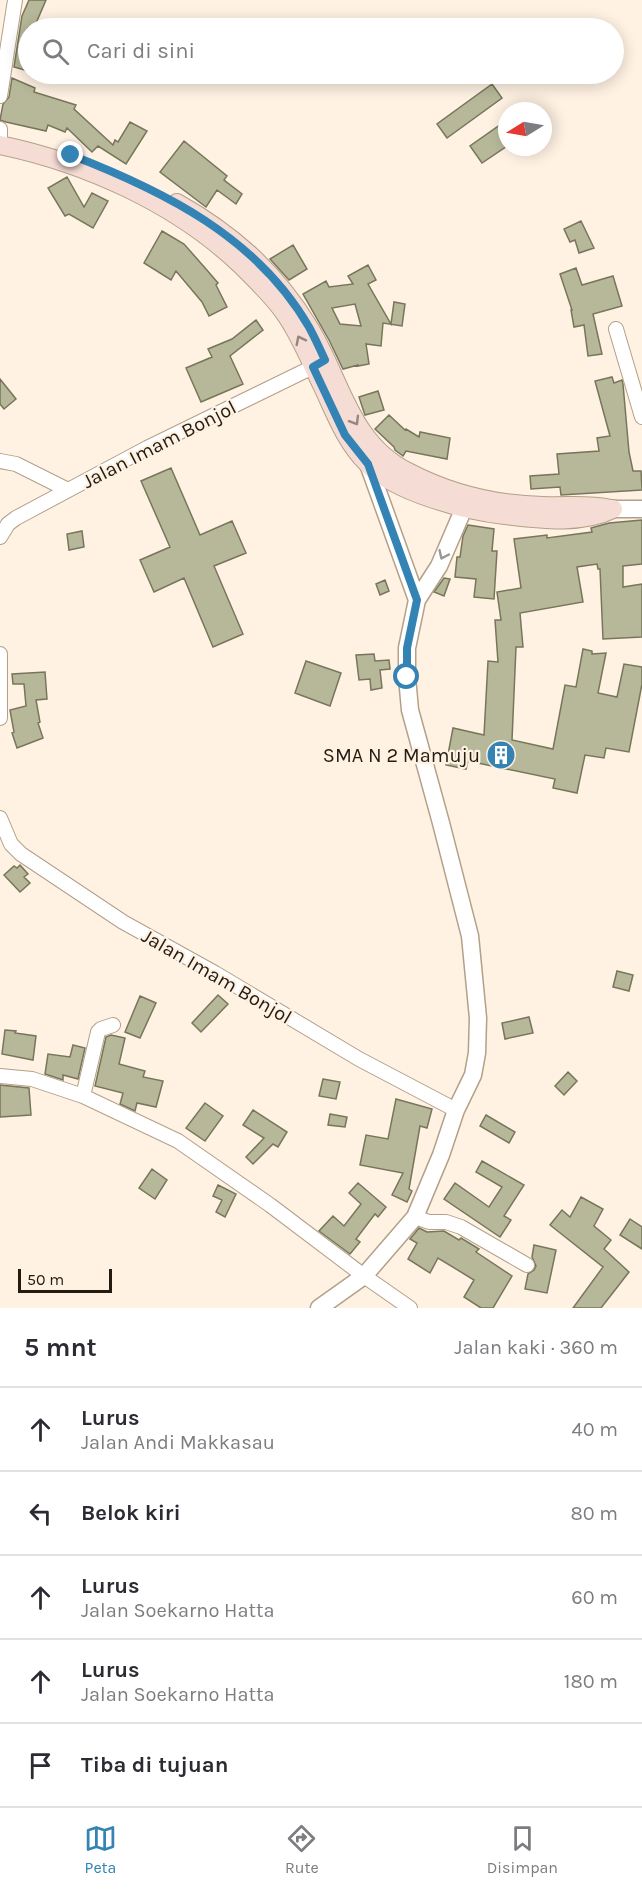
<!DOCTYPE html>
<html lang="id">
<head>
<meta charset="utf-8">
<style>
	:root { --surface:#fff; --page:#f2f2f3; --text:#2b2b33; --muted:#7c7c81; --line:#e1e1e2; --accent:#3383b5 }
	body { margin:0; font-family:Karla,sans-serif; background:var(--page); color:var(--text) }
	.compass { position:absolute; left:498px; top:102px; width:54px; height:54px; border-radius:50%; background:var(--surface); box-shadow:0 3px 15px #0003; rotate:259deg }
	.scale { position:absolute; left:18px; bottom:15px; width:94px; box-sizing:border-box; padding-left:6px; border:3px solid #231c12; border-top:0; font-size:16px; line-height:21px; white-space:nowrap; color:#231c12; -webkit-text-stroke:4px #fff2e3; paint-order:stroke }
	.stop { position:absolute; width:18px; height:18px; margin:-14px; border:4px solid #3383b5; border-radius:50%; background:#fff }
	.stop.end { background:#3383b5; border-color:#fff; box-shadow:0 2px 6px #0008 }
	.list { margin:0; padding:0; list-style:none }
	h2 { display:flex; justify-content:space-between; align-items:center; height:78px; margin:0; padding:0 24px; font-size:26px }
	h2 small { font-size:20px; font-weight:400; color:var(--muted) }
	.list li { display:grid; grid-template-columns:39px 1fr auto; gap:18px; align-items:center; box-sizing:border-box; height:84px; padding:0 24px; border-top:2px solid var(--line) }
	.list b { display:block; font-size:22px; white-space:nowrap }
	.list p { margin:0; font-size:20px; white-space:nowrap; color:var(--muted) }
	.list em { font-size:20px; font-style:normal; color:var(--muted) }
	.icon { flex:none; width:33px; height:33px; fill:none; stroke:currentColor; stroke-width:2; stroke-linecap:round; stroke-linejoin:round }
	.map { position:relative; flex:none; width:642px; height:1308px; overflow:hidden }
	.search { position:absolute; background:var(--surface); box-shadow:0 3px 15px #0003; left:18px; right:18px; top:18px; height:66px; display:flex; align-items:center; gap:15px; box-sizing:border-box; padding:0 21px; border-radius:33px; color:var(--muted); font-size:22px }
	.sheet { height:498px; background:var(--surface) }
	nav { display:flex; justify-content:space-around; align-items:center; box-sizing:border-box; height:84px; border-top:2px solid var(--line); background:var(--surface); font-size:16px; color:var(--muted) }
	nav a { display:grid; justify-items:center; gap:3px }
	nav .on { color:var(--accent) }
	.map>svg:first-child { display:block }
	.building { fill:#b7b799; stroke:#77765b; stroke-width:1.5; fill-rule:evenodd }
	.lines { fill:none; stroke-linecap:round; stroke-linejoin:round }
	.minor-casing { stroke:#b3a088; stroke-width:16 }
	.tertiary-casing { stroke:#b3a088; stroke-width:19 }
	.secondary-casing { stroke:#b3a088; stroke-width:20 }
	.minor { stroke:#fff; stroke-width:14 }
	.tertiary { stroke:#fff; stroke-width:16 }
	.secondary { stroke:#f5dcd4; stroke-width:18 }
	.oneway { stroke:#96867d }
	.oneway2 { stroke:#9c9994 }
	.route { stroke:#3383b5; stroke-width:8 }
	.labels { text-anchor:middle; stroke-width:4.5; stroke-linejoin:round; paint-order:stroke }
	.street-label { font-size:20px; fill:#231c12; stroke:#fff2e3 }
	.poi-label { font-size:20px; fill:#231c12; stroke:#fff2e3; text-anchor:end }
</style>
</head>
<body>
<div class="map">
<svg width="642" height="1308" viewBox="0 0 642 1308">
	<rect width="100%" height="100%" fill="#fff2e3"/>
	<!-- building -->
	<path class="building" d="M 29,0 L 46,0 L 34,28 L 28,28 L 28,71 L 14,67 L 22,16 Z
		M 12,78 L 35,88 L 34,92 L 76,105 L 74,109 L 113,145 L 115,140 L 118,142 L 130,122 L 147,131 L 126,164 L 98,146 L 92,152 L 67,128 L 65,132 L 48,125 L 46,131 L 6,122 L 0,120 L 3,104 L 9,97 Z
		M 492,84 L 502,98 L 447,138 L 437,124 Z
		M 507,120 L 507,146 L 482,163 L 470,146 Z
		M 184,141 L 227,176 L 224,180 L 242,194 L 236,204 L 217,190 L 206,207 L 160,172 Z
		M 67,177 L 84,207 L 92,193 L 108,201 L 93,228 L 69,214 L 65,216 L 48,188 Z
		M 581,221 L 594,248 L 579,253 L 575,240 L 570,242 L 564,229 Z
		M 162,231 L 184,244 L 206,269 L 218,283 L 216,285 L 227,307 L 209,316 L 202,302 L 176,271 L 171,280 L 144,263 Z
		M 293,245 L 307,269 L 289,280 L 270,259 Z
		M 368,265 L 376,280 L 368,284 L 391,324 L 394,302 L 405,304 L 402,326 L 383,323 L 381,346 L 366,344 L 369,364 L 358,366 L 358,365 L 343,369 L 329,340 L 303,294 L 326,281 L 329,287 L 353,284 L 348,276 ZM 355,304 L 361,326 L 340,324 L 332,308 Z
		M 576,268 L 582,285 L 613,276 L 622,306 L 593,314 L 602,354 L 588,356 L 584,325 L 574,327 L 571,310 L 572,310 L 560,274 Z
		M 256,320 L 263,330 L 230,356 L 243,384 L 201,402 L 186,368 L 212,357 L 208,349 L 232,339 Z
		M 612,377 L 614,383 L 622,380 L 623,384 L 629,452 L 633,471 L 641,471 L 642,490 L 561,495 L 560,487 L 531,489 L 530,476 L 559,474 L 557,454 L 599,451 L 597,438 L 610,436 L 595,381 Z
		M 0,379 L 16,399 L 4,409 L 0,404 Z
		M 378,391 L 384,410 L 365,415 L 359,397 Z
		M 389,415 L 405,430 L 406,429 L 419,437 L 420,432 L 450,438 L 447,459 L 406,451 L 403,456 L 395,450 L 394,447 L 375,429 Z
		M 171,468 L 200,535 L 232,521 L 246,553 L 214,566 L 243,634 L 213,647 L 184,578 L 154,592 L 140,560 L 170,547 L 141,481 Z
		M 642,520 L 642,564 L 623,566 L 623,587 L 642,584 L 642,637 L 603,639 L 600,569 L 598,569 L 597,564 L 577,567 L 583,602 L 520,613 L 523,647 L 516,647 L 512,740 L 553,749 L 565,685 L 576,687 L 583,649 L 592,651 L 592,654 L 606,653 L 598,693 L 617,697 L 624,664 L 642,667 L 642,684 L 629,752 L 606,748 L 604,758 L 585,755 L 577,793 L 553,788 L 555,779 L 468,761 L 466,769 L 446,765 L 453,728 L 484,735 L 488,661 L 498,662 L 495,620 L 501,620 L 497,592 L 521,588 L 514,539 L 547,535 L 547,538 L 592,532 L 591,528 L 609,523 Z
		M 468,525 L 494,529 L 492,551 L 497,551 L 494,599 L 474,597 L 476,579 L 455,577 L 457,557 L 460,557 L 463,536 Z
		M 82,531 L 84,547 L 69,550 L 67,534 Z
		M 444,578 L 450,579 L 444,596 L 434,592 Z
		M 385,580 L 389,591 L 380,595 L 376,584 Z
		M 374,654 L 375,661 L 389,660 L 390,669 L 380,670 L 382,688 L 371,690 L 370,679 L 359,680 L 356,655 Z
		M 306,661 L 341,673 L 330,706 L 295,693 Z
		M 45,672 L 47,699 L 36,700 L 40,722 L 38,723 L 43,738 L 17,748 L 12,733 L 14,732 L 10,710 L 26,706 L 24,684 L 13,684 L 12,674 Z
		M 20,865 L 28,874 L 24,877 L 30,883 L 20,892 L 4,875 L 14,866 L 17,868 Z
		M 617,971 L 633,975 L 629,991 L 613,987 Z
		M 218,995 L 228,1004 L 201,1032 L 192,1023 Z
		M 140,996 L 156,1003 L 140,1038 L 125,1032 Z
		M 529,1017 L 533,1033 L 505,1039 L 502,1023 Z
		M 5,1030 L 16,1031 L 15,1033 L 36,1036 L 33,1060 L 2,1054 Z
		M 111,1035 L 125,1038 L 119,1064 L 145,1071 L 143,1077 L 163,1081 L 156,1107 L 137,1103 L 135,1111 L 120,1104 L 123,1093 L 95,1086 L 106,1037 Z
		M 73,1045 L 85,1048 L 78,1079 L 63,1075 L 63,1080 L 45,1074 L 48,1054 L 70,1057 Z
		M 568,1072 L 577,1081 L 564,1095 L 555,1086 Z
		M 323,1079 L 340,1082 L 336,1099 L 319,1096 Z
		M 0,1085 L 29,1088 L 31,1115 L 0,1117 Z
		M 396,1099 L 432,1109 L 427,1128 L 420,1126 L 409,1189 L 412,1191 L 407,1202 L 392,1195 L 403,1173 L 360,1165 L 366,1135 L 388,1139 Z
		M 205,1103 L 223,1116 L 205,1141 L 186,1128 Z
		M 253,1110 L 287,1132 L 278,1147 L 273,1144 L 253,1164 L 246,1157 L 264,1138 L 243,1125 Z
		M 330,1114 L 347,1117 L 345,1127 L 328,1125 Z
		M 486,1115 L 515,1132 L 509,1143 L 480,1126 Z
		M 482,1161 L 524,1185 L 504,1216 L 511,1220 L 500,1237 L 444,1199 L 455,1183 L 489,1207 L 502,1187 L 476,1172 Z
		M 152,1169 L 167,1180 L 155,1199 L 139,1188 Z
		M 358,1183 L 386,1207 L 378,1217 L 375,1214 L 356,1239 L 360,1242 L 350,1254 L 319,1231 L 333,1216 L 344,1226 L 361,1204 L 349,1193 Z
		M 218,1185 L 236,1194 L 225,1217 L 216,1212 L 222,1200 L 213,1196 Z
		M 581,1197 L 603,1209 L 594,1226 L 611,1240 L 604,1249 L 629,1272 L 601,1308 L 573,1308 L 603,1267 L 550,1225 L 562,1210 L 570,1217 Z
		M 630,1219 L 642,1227 L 642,1249 L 620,1235 Z
		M 419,1228 L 427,1232 L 444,1231 L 459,1240 L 461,1238 L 479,1249 L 476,1252 L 512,1276 L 493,1308 L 481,1308 L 464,1297 L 474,1280 L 438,1258 L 430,1273 L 408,1259 L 417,1243 L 410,1239 Z
		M 534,1245 L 556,1250 L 547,1293 L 525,1289 L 528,1274 L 534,1270 L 536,1266 L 532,1257 Z"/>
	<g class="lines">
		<!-- minor casing -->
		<g class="minor-casing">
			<path id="minor" d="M 0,96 L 15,0
				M 0,129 L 0,142
				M 616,329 L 642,417
				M 0,461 L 16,464 L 68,490
				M 0,537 L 8,524 L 16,518 L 147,448 L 321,363
				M 0,654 L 0,718
				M 0,818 L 11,844 L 21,854 L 123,922 L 215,973 L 359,1059 L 456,1110
				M 0,1076 L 32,1079 L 83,1096 L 178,1141 L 270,1205 L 364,1276 L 410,1308
				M 83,1096 L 98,1032 L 101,1029 L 113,1025
				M 415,1217 L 429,1222 L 446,1222 L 461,1227 L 527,1265"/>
		</g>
		<!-- tertiary casing -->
		<g class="tertiary-casing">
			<path id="tertiary" d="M 368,464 L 417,600
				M 613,509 L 642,509
				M 319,1308 L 364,1276 L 415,1217 L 441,1155 L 456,1110 L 473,1075 L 477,1053 L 478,1018 L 470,936 L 441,823 L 410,710 L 407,677 L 407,648 L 417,600 L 439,566 L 464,508 L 472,499"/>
		</g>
		<!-- secondary casing -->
		<g class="secondary-casing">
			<path id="secondary" d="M 0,145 C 87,163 177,204 241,265 C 256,280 272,295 284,312 C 300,334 310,360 322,385 C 335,412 345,441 367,463 C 394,492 467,511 505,515 C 540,519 580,525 613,509
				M 177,203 C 232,234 275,272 308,326 C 341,378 348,442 408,472 C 450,494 496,505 543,506 C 567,507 588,504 611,509"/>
		</g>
		<!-- minor -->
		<use href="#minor" class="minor"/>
		<!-- tertiary -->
		<use href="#tertiary" class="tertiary"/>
		<!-- secondary -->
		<use href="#secondary" class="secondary"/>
	</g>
	<!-- one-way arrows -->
	<defs><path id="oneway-chevron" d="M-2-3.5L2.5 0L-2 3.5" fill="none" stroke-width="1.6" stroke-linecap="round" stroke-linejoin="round" transform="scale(1.5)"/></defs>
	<g class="oneway">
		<use href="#oneway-chevron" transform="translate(300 340) rotate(-117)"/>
		<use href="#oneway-chevron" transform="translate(355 421) rotate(59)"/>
	</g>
	<use class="oneway2" href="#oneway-chevron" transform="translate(443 555) rotate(115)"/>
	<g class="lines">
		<!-- route -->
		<path class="route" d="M 71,155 C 164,191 257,237 309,327 C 315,338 320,349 325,360 L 313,367 L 345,435 L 368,464 L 417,600 L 407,648 L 407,677"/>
	</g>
	<!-- icons -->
	<defs>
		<g id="building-disc" transform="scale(1.5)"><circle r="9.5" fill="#3383b5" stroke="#fff2e3"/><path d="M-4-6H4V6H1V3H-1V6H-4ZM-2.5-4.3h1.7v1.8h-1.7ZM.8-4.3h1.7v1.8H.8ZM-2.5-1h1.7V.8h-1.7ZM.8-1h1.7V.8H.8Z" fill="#fff"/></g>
	</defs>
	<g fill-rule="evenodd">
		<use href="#building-disc" x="501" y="755"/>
	</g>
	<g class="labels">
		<!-- street labels -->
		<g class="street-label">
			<text transform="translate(159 444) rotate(-27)" y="7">Jalan Imam Bonjol</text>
			<text transform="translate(217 976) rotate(30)" y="7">Jalan Imam Bonjol</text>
		</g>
		<!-- poi labels -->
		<g class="poi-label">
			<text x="480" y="762">SMA N 2 Mamuju</text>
		</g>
	</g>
</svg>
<svg class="compass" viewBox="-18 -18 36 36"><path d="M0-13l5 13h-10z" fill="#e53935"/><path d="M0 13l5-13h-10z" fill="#7c7c81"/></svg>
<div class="scale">50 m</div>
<div class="stop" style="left:407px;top:677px"></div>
<div class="stop end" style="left:71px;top:155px"></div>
<div class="search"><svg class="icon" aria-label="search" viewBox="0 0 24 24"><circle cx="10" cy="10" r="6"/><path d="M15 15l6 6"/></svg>Cari di sini</div>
</div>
<section class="sheet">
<h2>5 mnt<small>Jalan kaki · 360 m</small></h2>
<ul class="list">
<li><svg class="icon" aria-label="ahead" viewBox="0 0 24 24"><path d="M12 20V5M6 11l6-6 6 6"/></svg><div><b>Lurus</b><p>Jalan Andi Makkasau</p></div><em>40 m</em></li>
<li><svg class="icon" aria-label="left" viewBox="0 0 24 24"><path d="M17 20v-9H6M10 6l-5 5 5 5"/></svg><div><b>Belok kiri</b></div><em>80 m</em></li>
<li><svg class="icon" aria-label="ahead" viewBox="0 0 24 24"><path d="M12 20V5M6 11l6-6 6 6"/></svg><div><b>Lurus</b><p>Jalan Soekarno Hatta</p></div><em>60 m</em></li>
<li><svg class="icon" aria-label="ahead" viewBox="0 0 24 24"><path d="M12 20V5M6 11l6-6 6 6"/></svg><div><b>Lurus</b><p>Jalan Soekarno Hatta</p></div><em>180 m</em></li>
<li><svg class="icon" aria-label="arrive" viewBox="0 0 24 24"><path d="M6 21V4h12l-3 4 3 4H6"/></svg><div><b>Tiba di tujuan</b></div></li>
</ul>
</section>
<nav>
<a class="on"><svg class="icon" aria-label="map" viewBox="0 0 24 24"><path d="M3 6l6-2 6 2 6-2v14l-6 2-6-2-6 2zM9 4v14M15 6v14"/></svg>Peta</a>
<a><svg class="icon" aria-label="directions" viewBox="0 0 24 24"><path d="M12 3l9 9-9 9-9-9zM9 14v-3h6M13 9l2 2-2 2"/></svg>Rute</a>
<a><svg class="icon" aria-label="saved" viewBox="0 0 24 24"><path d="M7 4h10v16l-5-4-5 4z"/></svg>Disimpan</a>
</nav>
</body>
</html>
